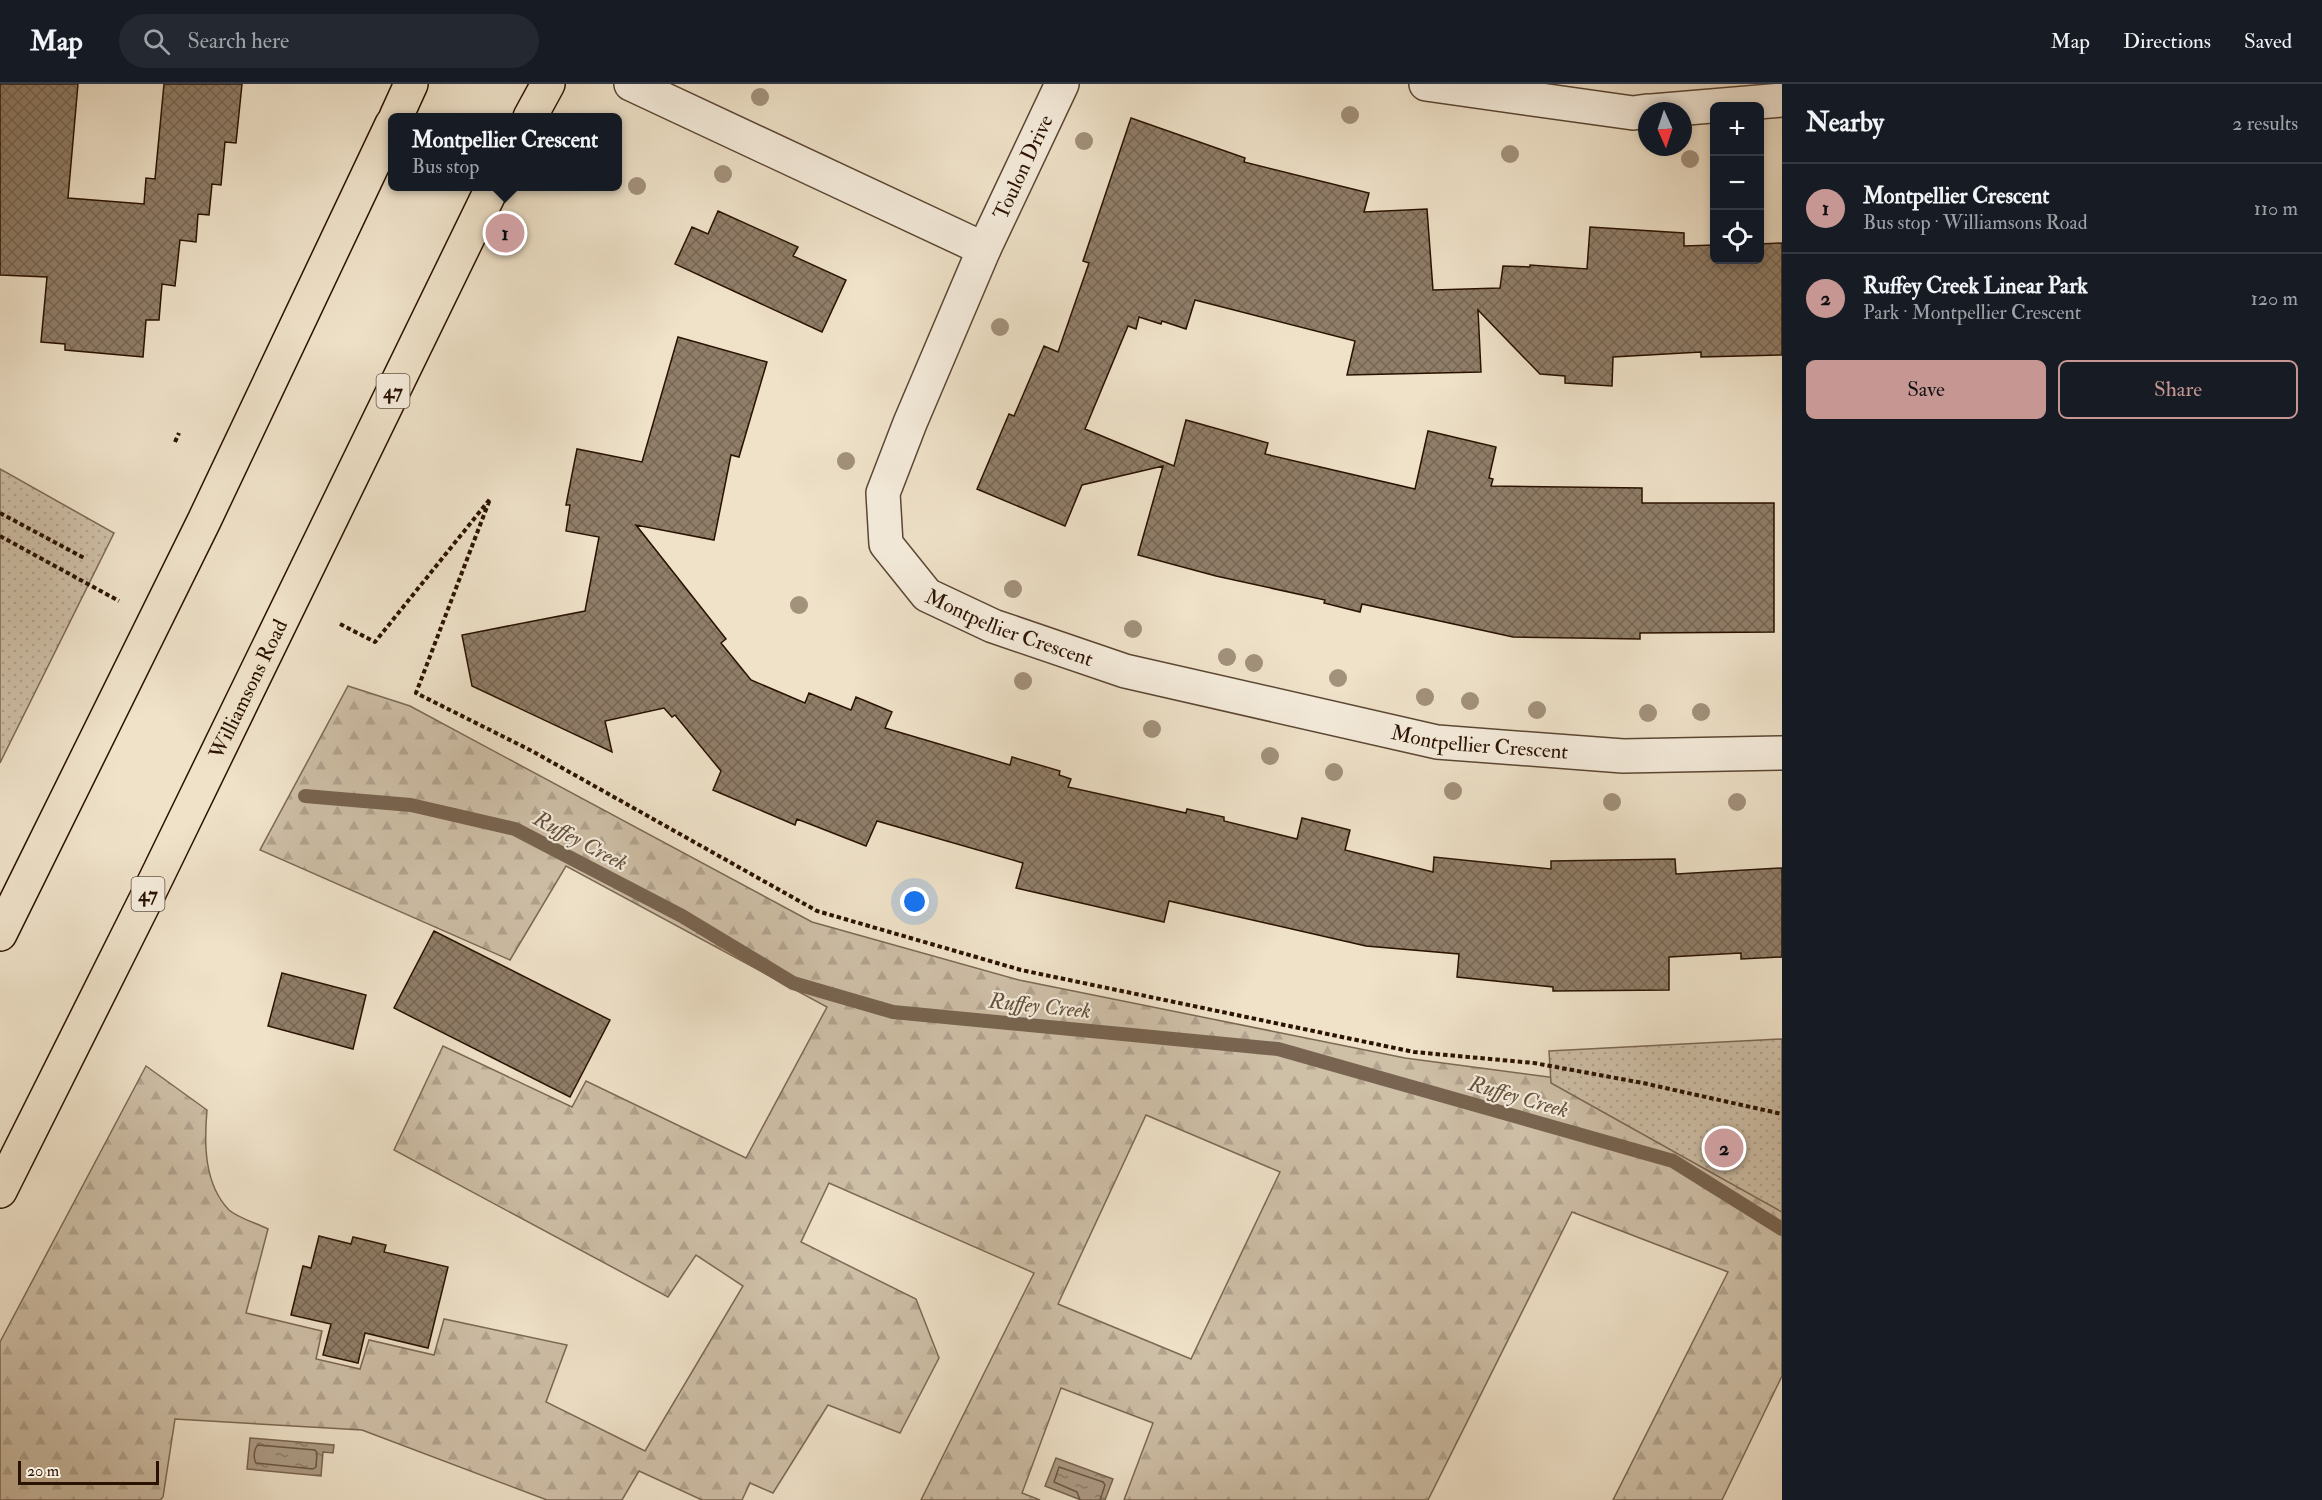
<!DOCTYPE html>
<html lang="en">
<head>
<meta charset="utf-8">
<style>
	:root { --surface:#171b24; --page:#242831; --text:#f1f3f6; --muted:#9ea1a6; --line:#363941; --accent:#c59692 }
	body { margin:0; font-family:"IM FELL Double Pica",serif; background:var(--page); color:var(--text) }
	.controls { position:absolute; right:18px; top:18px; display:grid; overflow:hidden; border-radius:9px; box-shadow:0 3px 9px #0003 }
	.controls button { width:54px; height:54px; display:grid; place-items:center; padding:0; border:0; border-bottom:2px solid var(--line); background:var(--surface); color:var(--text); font:30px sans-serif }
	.compass { position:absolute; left:1638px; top:18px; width:54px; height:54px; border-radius:50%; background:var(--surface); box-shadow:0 3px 9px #0003; rotate:177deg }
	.scale { position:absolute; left:18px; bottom:15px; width:141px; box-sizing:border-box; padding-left:6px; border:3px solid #2a1201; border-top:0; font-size:16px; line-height:21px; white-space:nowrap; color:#2a1201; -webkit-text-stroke:4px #f5ecdc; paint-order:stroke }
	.you { position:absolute; left:915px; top:818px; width:21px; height:21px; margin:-15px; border:4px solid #fff; border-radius:50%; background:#1a73e8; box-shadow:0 0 0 9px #1a73e833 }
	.badge { display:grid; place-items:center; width:39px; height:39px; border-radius:50%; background:var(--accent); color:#111; font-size:20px; font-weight:700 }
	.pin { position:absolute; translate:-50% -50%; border:3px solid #fff; box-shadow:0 2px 6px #0006 }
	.popup { position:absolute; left:388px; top:29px; width:234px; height:78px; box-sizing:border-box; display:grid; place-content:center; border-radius:9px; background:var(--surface); filter:drop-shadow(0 2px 4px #0005); font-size:20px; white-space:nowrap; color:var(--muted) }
	.popup b { font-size:22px; color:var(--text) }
	.popup::after { content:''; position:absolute; left:50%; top:100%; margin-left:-12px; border:12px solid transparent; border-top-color:var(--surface) }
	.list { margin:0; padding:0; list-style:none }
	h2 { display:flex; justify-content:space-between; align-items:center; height:78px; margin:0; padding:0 24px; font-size:26px }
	h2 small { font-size:20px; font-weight:400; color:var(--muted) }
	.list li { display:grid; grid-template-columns:39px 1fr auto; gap:18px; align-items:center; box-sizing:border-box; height:90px; padding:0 24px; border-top:2px solid var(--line) }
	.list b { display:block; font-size:22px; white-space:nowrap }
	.list p { margin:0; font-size:20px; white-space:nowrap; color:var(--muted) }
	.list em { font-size:20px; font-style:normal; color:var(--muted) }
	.actions { display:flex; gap:12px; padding:18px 24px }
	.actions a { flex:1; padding:14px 0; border:2px solid var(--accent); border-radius:9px; text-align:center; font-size:21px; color:var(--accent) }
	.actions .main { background:var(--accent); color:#111 }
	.icon { flex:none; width:33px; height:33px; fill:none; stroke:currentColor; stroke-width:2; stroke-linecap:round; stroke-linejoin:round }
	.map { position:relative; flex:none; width:1782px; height:1416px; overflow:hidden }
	header { display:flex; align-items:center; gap:36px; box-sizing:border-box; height:84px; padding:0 30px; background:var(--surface); border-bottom:2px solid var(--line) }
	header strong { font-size:28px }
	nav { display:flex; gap:33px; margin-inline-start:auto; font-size:21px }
	.search { width:420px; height:54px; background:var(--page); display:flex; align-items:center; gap:15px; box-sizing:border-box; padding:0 21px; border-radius:33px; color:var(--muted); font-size:22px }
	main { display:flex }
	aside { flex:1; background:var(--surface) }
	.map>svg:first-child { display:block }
	.forest { fill:url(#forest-firs); stroke:#7c6854; stroke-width:1.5; fill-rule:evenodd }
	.park { fill:url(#park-dots); stroke:#7c6854; stroke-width:1.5 }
	.water { fill:url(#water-ripples); stroke:#786450; stroke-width:1.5 }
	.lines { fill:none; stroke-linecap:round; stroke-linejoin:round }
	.shore { stroke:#6b5643; stroke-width:1.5 }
	.stream { stroke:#786450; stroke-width:14 }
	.building { fill:url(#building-cross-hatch); stroke:#2a1201; stroke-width:1.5 }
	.street-casing { stroke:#5b4633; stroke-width:36 }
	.primary-casing { stroke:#2a1201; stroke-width:36 }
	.path { stroke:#2a1201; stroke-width:4; stroke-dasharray:4.5 3; stroke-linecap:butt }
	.street { stroke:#f5ecdc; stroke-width:33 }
	.primary { stroke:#efe2c9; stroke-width:33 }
	.tree { fill:#a2917b }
	.labels { text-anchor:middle; stroke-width:4.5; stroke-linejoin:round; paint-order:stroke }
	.shield { fill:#f5ecdc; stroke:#675343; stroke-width:1.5 }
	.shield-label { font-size:20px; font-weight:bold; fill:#2a1201 }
	.street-label { font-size:21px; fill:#2a1201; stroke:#f5ecdc }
	.water-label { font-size:22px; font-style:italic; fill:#64503c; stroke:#f5ecdc }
</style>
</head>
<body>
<header>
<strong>Map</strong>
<div class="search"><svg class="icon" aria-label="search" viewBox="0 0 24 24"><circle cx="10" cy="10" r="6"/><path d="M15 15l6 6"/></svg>Search here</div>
<nav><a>Map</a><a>Directions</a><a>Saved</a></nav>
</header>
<main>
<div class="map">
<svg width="1782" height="1416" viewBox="0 0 1782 1416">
	<defs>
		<pattern id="forest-firs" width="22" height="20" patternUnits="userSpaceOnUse" patternTransform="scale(1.5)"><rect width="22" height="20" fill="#cebfa7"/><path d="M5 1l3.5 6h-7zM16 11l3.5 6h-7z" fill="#b1a38e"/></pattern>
		<pattern id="park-dots" width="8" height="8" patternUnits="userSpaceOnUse" patternTransform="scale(1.5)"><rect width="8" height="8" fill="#cebfa7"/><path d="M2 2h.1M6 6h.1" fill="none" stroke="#b1a38e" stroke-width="1.8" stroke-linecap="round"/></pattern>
		<pattern id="water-ripples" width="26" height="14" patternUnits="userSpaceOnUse" patternTransform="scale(1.5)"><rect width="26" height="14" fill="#ac9b85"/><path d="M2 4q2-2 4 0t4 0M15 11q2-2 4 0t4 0" fill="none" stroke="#8c7d6a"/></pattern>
		<pattern id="building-cross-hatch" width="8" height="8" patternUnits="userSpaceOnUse" patternTransform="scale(1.5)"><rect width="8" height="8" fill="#907e69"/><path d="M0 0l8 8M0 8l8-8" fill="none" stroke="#766654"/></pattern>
	</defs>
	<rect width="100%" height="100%" fill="#efe2c9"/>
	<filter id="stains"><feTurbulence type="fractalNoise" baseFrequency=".00333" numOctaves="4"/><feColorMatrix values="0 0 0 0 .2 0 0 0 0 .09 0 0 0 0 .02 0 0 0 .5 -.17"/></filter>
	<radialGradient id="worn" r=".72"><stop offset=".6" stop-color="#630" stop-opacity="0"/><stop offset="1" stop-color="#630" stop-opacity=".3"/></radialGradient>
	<!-- forest -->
	<path class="forest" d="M 348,602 L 410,622 L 812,838 L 1019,896 L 1405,974 L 1610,1001 L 1782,1040 L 1782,1292 L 1722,1416 L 1613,1416 L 1728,1188 L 1572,1128 L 1428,1416 L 1124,1416 L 1153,1339 L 1061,1304 L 1022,1409 L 1040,1416 L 921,1416 L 1034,1189 L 829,1099 L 801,1158 L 916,1215 L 939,1274 L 900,1349 L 828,1321 L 773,1409 L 750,1399 L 742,1416 L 702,1416 L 639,1387 L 622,1416 L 547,1416 L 362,1346 L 175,1335 L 163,1413 L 160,1416 L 0,1416 L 0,1258 L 146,982 L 207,1026 C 204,1060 204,1100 229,1126 C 238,1134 256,1139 268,1145 L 246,1229 L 322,1247 L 316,1275 L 360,1285 L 369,1256 L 434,1271 L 444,1235 L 567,1261 L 546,1318 L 645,1367 L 743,1202 L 696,1171 L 668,1213 L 394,1066 L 443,962 L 572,1023 L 586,997 L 746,1074 L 827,923 L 566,782 L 510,876 L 260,766 ZM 1146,1031 L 1280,1088 L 1191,1275 L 1058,1220 Z"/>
	<!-- park -->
	<path class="park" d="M 0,385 L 114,449 L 0,679 Z
		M 1782,955 L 1782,1128 L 1551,999 L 1549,967 Z"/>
	<!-- water -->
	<path class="water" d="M 250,1354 L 334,1361 L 333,1369 L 323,1368 L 321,1392 L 247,1385 Z
		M 1056,1374 L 1113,1395 L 1105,1416 L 1081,1416 L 1045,1402 Z"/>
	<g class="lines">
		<!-- shore -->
		<path class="shore" d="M 258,1361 L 315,1366 L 317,1369 L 316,1383 L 313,1385 L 256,1379 C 253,1375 254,1364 258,1361 Z
			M 1080,1416 L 1077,1408 L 1054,1398 L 1059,1383 L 1103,1398 L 1105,1401 L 1100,1416"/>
		<!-- stream -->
		<path class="stream" d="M 305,712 L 411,721 L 515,745 L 682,832 L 793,899 L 893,928 L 1278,965 L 1673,1077 L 1782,1145"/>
	</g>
	<!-- building -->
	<path class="building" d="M 0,0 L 78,0 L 68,114 L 144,120 L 146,94 L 155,95 L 164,0 L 242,0 L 236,59 L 225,58 L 221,101 L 212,100 L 209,131 L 198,130 L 196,158 L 180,156 L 175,202 L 162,200 L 159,236 L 146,236 L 143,273 L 65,266 L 65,260 L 41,258 L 47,193 L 0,191 Z
		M 1131,34 L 1245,74 L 1244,78 L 1369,109 L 1364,128 L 1427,125 L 1433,206 L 1500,204 L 1503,182 L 1530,183 L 1530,181 L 1587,185 L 1590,143 L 1684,149 L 1684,162 L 1714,161 L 1714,176 L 1760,176 L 1760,160 L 1782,159 L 1782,271 L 1701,273 L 1701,268 L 1613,273 L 1612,302 L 1565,299 L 1565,292 L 1540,290 L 1478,226 L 1481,288 L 1347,291 L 1355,257 L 1195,216 L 1186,245 L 1162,237 L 1161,240 L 1139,233 L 1136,245 L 1128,242 L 1085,345 L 1174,382 L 1186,336 L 1268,359 L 1265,370 L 1415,405 L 1428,347 L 1496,363 L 1489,394 L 1493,395 L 1491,402 L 1642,404 L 1642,419 L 1774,419 L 1774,548 L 1640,549 L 1640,555 L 1513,553 L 1362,520 L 1360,528 L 1324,519 L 1325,516 L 1216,492 L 1138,471 L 1163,382 L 1082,401 L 1065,442 L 977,405 L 1009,330 L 1014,332 L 1044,262 L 1058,268 L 1089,179 L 1083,177 Z
		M 718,127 L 798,163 L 793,172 L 846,196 L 822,248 L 675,180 L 692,143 L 708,150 Z
		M 678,253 L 767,278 L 739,373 L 731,371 L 714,456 L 636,441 L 726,555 L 721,559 L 751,596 L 805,619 L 809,609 L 851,626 L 856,613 L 892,628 L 885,644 L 1010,681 L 1012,673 L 1060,687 L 1059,691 L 1071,695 L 1068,703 L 1186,729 L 1187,725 L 1224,733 L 1224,737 L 1297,755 L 1302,734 L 1350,746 L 1345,766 L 1433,788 L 1434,773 L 1551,785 L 1551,777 L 1675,775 L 1676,790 L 1782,784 L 1782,873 L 1741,875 L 1741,869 L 1669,873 L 1669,906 L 1553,907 L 1553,903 L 1457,893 L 1459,870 L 1366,862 L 1169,817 L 1164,838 L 1016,804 L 1023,779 L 877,737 L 866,762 L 797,735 L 795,741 L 713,706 L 721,687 L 675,631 L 672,633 L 664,624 L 605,637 L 612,668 L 472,602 L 462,551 L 585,527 L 599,453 L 566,447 L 570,421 L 566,421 L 577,365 L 642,378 Z
		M 434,847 L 610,936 L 570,1013 L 394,924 Z
		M 282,889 L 366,911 L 353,965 L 268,942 Z
		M 319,1152 L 351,1160 L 353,1153 L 386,1161 L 384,1168 L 448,1183 L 428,1264 L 365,1249 L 358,1279 L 323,1271 L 331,1240 L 291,1231 L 303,1182 L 311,1184 Z"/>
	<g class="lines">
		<!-- street casing -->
		<g class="street-casing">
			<g id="street">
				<path d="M 631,0 L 984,165"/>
				<path id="s1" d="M 1062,0 L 984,165 L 910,339 L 883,409 L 886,460 L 927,511 L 993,542 L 1125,587 L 1437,658 L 1623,672 L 1782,669"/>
				<path d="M 1426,0 L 1633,29 L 1647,27"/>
				<path d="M 1652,27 L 1782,16"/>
			</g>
		</g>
		<!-- primary casing -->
		<g class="primary-casing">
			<g id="primary">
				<path d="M 396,33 L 411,0"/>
				<path d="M 530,33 L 548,0"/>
				<path d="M 0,850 L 204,437 L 392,40"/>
				<path id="s2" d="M 0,1107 L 148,811 L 493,102"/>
			</g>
		</g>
		<!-- path -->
		<path class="path" d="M 175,358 L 179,349
			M 0,429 L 86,475
			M 0,452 L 119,517
			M 340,540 L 375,558 L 490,415 L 416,609 L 532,667 L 817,827 L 1021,886 L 1414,968 L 1534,979 L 1643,999 L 1782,1030"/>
		<!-- street -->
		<use href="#street" class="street"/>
		<!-- primary -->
		<use href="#primary" class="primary"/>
	</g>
	<!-- trees -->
	<g class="tree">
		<circle cx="760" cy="13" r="9"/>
		<circle cx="1350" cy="31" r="9"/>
		<circle cx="1084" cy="57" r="9"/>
		<circle cx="1510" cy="70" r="9"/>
		<circle cx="1690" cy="75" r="9"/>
		<circle cx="723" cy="90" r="9"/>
		<circle cx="637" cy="102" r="9"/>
		<circle cx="1000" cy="243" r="9"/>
		<circle cx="846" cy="377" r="9"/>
		<circle cx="1013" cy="505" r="9"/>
		<circle cx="799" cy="521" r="9"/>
		<circle cx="1133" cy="545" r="9"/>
		<circle cx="1227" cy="573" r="9"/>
		<circle cx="1254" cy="579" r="9"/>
		<circle cx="1338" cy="594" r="9"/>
		<circle cx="1023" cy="597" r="9"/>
		<circle cx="1425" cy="613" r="9"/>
		<circle cx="1470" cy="617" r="9"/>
		<circle cx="1537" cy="626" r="9"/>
		<circle cx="1701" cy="628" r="9"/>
		<circle cx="1648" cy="629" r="9"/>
		<circle cx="1152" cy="645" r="9"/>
		<circle cx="1270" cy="672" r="9"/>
		<circle cx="1334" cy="688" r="9"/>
		<circle cx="1453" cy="707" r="9"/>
		<circle cx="1612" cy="718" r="9"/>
		<circle cx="1737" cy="718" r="9"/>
	</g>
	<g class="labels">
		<!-- shield labels -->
		<g class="shield">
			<rect x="376.5" y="290" width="33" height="34" rx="4.5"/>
			<rect x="131.5" y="793" width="33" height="34" rx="4.5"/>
		</g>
		<g class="shield-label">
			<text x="393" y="314">47</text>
			<text x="148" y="817">47</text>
		</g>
		<!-- street labels -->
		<g class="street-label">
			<text transform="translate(1023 83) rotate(-65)" y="7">Toulon Drive</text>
			<text dy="7" stroke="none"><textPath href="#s1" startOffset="652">Montpellier Crescent</textPath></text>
			<text dy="7" stroke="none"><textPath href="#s2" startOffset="560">Williamsons Road</textPath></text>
			<text dy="7" stroke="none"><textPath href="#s1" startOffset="1138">Montpellier Crescent</textPath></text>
		</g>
		<!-- water labels -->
		<g class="water-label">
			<text transform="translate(581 756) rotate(28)" y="8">Ruffey Creek</text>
			<text transform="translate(1040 921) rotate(6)" y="8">Ruffey Creek</text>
			<text transform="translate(1519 1012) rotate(16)" y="8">Ruffey Creek</text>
		</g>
	</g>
	<rect width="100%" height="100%" filter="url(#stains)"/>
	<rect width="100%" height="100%" fill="url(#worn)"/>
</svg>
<div class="controls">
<button>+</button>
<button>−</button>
<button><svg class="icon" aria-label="locate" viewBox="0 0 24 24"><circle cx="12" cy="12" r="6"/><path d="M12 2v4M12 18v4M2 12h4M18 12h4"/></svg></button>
</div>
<svg class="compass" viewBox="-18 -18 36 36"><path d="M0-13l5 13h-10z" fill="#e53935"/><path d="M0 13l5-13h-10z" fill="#9ea1a6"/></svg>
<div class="scale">20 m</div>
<div class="you"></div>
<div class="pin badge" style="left:505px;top:149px">1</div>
<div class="popup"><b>Montpellier Crescent</b>Bus stop</div>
<div class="pin badge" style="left:1724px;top:1064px">2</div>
</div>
<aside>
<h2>Nearby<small>2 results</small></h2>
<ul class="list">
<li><span class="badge">1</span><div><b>Montpellier Crescent</b><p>Bus stop · Williamsons Road</p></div><em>110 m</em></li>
<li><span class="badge">2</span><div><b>Ruffey Creek Linear Park</b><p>Park · Montpellier Crescent</p></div><em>120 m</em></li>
</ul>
<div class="actions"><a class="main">Save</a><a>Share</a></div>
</aside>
</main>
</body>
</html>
